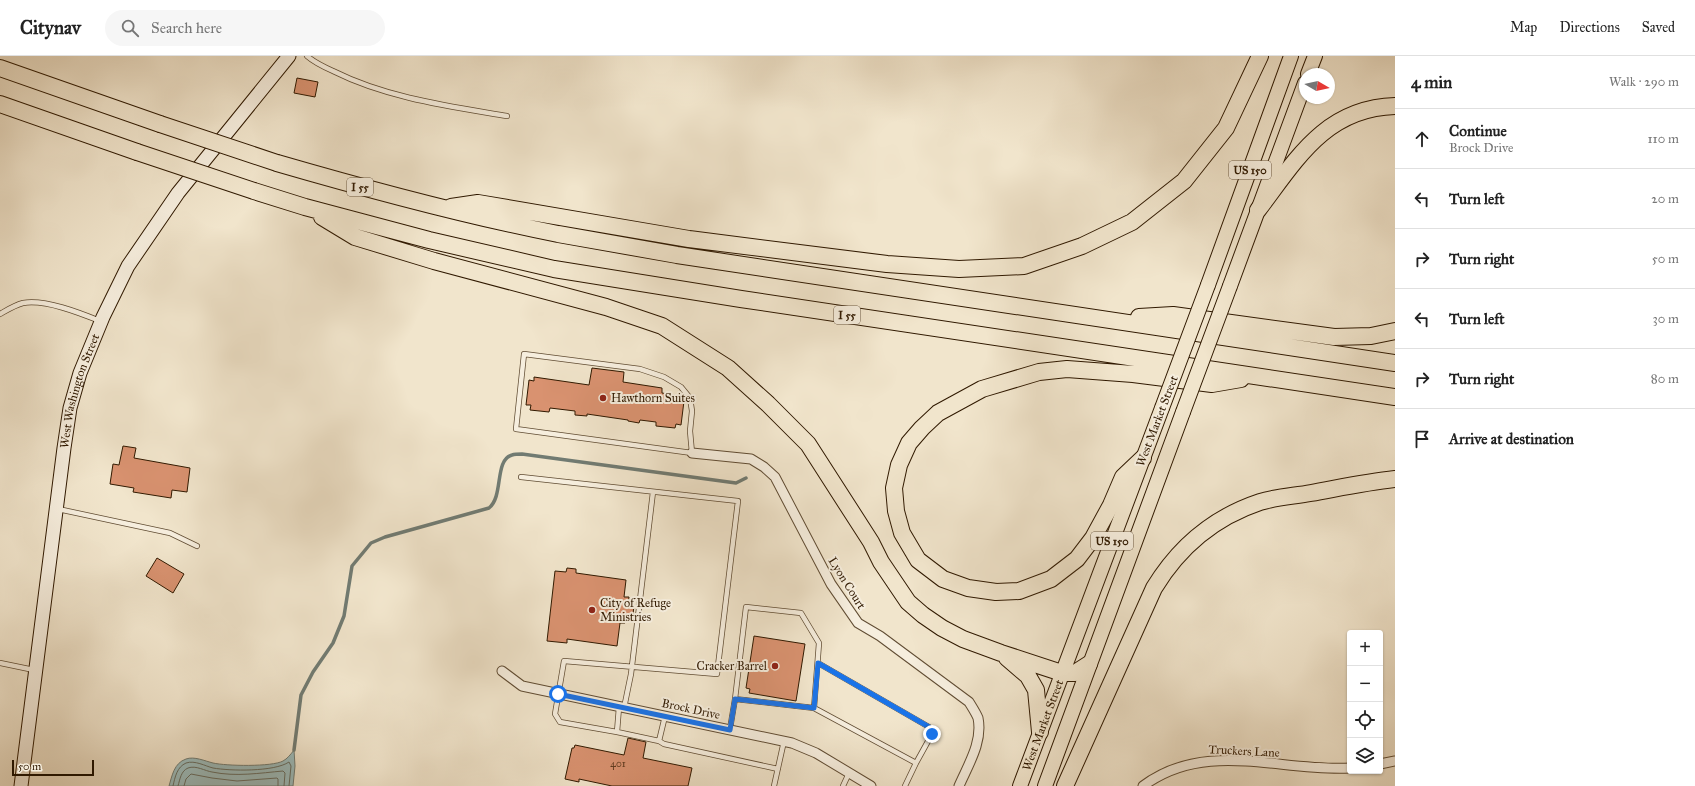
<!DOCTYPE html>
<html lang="en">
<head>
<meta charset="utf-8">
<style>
	:root { --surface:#fff; --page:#f6f6f6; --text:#222; --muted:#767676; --line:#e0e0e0 }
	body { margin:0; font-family:"IM FELL Great Primer",serif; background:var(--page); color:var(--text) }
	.controls { position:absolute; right:12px; bottom:12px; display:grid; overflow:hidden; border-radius:4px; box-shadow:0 1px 3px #0004 }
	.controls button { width:36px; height:36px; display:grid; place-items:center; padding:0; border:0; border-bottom:1px solid var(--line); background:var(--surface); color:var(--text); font:20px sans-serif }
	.compass { position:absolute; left:1299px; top:12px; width:36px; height:36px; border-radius:50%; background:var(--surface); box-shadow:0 1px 3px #0004; rotate:99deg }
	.scale { position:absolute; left:12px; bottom:10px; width:82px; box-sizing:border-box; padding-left:4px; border:2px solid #301900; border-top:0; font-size:11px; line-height:14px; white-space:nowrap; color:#301900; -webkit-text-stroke:3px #f6eede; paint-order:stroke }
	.stop { position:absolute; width:12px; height:12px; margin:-9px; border:3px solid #1a73e8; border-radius:50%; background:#fff }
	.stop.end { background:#1a73e8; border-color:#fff; box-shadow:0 1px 4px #0008 }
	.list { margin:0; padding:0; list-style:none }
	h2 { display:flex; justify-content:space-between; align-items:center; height:52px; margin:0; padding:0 16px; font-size:17px }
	h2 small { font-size:13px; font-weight:400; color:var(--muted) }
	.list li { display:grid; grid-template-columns:26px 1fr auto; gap:12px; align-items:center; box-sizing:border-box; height:60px; padding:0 16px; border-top:1px solid var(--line) }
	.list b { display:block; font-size:15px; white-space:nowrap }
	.list p { margin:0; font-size:13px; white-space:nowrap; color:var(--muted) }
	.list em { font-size:13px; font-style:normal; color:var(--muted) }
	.icon { flex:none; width:22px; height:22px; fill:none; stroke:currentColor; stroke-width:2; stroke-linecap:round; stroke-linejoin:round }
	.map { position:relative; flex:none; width:1395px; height:730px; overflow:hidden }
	header { display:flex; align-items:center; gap:24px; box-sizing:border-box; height:56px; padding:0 20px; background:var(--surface); border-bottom:1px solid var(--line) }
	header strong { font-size:19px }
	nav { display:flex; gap:22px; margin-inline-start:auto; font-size:14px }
	.search { width:280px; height:36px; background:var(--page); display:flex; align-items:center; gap:10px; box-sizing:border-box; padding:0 14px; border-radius:22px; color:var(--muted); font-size:15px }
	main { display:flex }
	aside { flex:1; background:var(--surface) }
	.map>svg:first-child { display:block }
	.water { fill:#9cbdbe; stroke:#717b72 }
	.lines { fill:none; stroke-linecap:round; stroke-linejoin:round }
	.shore { stroke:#666b5f; stroke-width:1 }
	.stream { stroke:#717b72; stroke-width:3.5 }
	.building { fill:#d99270; stroke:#301900 }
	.lane-casing { stroke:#604c33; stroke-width:6 }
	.street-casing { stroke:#604c33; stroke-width:11 }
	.secondary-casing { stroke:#301900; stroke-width:15 }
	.primary-casing { stroke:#301900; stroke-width:16 }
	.highway-casing { stroke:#301900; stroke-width:18 }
	.lane { stroke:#f6eede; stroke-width:4.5 }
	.street { stroke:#f6eede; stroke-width:9 }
	.secondary { stroke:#f6eede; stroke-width:13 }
	.primary { stroke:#f1e5cc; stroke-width:14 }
	.highway { stroke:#f1e5cc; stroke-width:16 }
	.primary-bridge-casing { stroke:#301900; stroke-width:16; stroke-linecap:butt }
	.highway-bridge-casing { stroke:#301900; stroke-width:18; stroke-linecap:butt }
	.primary-bridge { stroke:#f1e5cc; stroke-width:14 }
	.highway-bridge { stroke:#f1e5cc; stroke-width:16 }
	.route { stroke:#1a73e8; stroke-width:5 }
	.poi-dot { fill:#8f2418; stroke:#f6eede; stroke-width:1.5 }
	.labels { text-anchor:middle; stroke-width:4; stroke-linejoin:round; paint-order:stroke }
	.number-label { font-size:10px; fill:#5a371c }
	.shield { fill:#f6eede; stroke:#6b5943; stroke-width:1 }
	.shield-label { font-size:11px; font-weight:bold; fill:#301900 }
	.street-label { font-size:12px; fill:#301900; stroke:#f6eede }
	.poi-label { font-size:12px; fill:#301900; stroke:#f6eede; text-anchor:start }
</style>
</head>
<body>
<header>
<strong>Citynav</strong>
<div class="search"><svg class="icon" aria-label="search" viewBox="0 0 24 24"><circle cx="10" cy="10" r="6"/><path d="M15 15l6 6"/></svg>Search here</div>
<nav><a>Map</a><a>Directions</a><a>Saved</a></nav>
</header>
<main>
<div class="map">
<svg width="1395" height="730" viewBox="0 0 1395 730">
	<rect width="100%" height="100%" fill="#f1e5cc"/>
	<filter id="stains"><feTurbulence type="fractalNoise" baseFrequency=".005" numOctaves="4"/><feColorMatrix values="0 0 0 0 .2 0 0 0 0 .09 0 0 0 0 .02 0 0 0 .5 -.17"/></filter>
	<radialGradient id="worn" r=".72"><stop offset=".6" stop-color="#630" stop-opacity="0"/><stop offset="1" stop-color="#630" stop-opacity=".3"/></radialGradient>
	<!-- water -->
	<path class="water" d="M 294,694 L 295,710 L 293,730 L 169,730 C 172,720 174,707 186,703 C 194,700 205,705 213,707 C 226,710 272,711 283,705 C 287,703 291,698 294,694 Z"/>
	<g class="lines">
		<!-- shore -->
		<path class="shore" d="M 173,730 C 175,721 177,711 186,707 C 195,704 205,710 213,712 C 230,715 274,716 289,706 L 291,710 L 289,730
			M 178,730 C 180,723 181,715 188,712 C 196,709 205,715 212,716 C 236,721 260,717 283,715 L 285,717 L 284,730
			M 184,730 L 186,723 L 191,718 L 212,722 L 237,725 L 277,722 L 278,723 L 278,730"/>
		<!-- stream -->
		<path class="stream" d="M 294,694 L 301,639 L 313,616 L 333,587 L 344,560 L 352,510 L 371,487 L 385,481 L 489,452 C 504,440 494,404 512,399 C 515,398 519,398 522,398 L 736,427 L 746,422"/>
	</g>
	<!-- building -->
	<path class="building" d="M 297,22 L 318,26 L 315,41 L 294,37 Z
		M 592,312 L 624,316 L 623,326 L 662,332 L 662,337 L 680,340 L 679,344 L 684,345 L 681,369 L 676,368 L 675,372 L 656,370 L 656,366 L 640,364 L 639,367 L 628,365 L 628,364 L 587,358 L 587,360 L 575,359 L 575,355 L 550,352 L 549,356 L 530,354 L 531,349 L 526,349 L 529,324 L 534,325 L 534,321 L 589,329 Z
		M 123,390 L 136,392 L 134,402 L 190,412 L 187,436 L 172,434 L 171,442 L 133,436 L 134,432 L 110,428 L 113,408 L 119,409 Z
		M 157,502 L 184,518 L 173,537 L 146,520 Z
		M 567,512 L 576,513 L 576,517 L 626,524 L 624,541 L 629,541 L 628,549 L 634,550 L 633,558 L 627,558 L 625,567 L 620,567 L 617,590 L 567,583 L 567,587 L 547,585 L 555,515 L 566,516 Z
		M 754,580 L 805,588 L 796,645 L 749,637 L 750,633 L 746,632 Z
		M 628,682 L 646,686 L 643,702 L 692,712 L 688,730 L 612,730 L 579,723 L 579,726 L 565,723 L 572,692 L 574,692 L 575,689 L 624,699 Z"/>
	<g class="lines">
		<!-- lane casing -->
		<g class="lane-casing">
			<path id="lane" d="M 307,0 C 315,7 324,11 333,15 C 387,42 448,50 507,60
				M 0,258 C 7,254 15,249 23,247 C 45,243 80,257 100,265
				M 524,298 L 640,313 L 664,321 L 681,331 L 690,342 L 692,355 L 690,375 L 692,397 L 516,373 Z
				M 521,421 L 738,445 L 717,618 L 564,605 L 555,658 L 560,666 L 617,676
				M 58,453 L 170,477 L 197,490
				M 0,607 L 34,614
				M 818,607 L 929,671 L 932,678 L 916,707
				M 619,651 L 617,676 L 659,685
				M 624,652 L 631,618 L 653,436
				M 814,652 L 916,707 L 905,730
				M 665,660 L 659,685 L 664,688 L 778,713
				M 730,673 L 735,643 L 814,652 L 819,587 L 801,557 L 746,551 L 735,643
				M 774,730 L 784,685
				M 843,730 L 849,717"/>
		</g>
		<!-- street casing -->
		<g class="street-casing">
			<path id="street" d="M 692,397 L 751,403 L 764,411 L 775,421 L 831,528 L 858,567 L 880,580 L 969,646 C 972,651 976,657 978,662 C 983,686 968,709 959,730
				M 502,615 L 522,630 L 792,687 L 816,697 L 871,730
				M 1380,708 L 1395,705
				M 1143,730 C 1206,683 1279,716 1350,712"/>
		</g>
		<!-- secondary casing -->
		<g class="secondary-casing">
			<g id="secondary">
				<path id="s1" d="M 21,730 L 64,392 L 70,352 L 80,317 L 103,261 L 128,210 L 178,137 L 289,0"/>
			</g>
		</g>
		<!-- primary casing -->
		<g class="primary-casing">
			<g id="primary">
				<path d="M 1308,18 L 1315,0"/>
				<path d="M 1208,229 L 1291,0"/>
				<path d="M 1230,230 L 1305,27"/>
				<path id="s2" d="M 1020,730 L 1162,352"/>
				<path d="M 1045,730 L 1183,356"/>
			</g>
		</g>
		<!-- highway casing -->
		<g class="highway-casing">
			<path id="highway" d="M 0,12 L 160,68
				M 0,48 L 137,96
				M 277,107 C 370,134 463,159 558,178 C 598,185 638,192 677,199 L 1395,307
				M 254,135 L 305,151 L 429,184 L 554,213 L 741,243 L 1395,341
				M 451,151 L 478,147 L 689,183 L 887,208 L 959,213 L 1024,210 L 1082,190 L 1132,166 L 1184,125 L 1226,72 L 1260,0
				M 1258,154 C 1296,104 1325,52 1395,50
				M 322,161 L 355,181 L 434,205 L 606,251 L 662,270 L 728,312 L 768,348 L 808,388 L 871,486 L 881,506 L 908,546 L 923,559 L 942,572 L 963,583 L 1001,597 L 1062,617 L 1075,617 L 1089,608
				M 1139,261 L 1173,259 L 1334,281 L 1371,280 L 1395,275
				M 1143,402 L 1123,421 L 1111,449 L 1093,482 L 1077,503 L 1051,523 L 1019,535 L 996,536 L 968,532 L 943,523 L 918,504 L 902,477 L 896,455 L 894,432 L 899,409 L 909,387 L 922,372 L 938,357 L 982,333 L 1039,316 L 1067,313 L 1133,318 L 1212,328 L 1241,323
				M 1007,602 L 1028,620 L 1036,634 L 1040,676
				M 1065,730 L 1154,532 C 1179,491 1215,461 1260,446 C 1276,441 1295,440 1311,437 C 1339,432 1367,426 1395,423"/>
		</g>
		<!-- lane -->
		<use href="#lane" class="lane"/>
		<!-- street -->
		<use href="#street" class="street"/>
		<!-- secondary -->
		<use href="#secondary" class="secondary"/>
		<!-- primary -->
		<use href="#primary" class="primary"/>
		<!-- highway -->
		<use href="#highway" class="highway"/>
		<!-- primary-bridge casing -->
		<g class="primary-bridge-casing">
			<path id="primary-bridge" d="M 1162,352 L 1208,229
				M 1183,356 L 1230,230"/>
		</g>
		<!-- highway-bridge casing -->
		<g class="highway-bridge-casing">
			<path id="highway-bridge" d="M 160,68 L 277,107
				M 137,96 L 254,135"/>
		</g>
		<!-- primary-bridge -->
		<use href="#primary-bridge" class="primary-bridge"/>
		<!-- highway-bridge -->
		<use href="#highway-bridge" class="highway-bridge"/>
	</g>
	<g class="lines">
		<!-- route -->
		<path class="route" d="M 558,638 L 730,674 L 735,643 L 814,652 L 818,607 L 929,671 L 932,678"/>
	</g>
	<!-- markers -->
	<g class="poi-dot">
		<circle cx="603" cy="342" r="4"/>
		<circle cx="592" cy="554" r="4"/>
		<circle cx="775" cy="610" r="4"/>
	</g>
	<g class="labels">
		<!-- number labels -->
		<g class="number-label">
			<text x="618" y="711">401</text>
		</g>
		<!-- shield labels -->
		<g class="shield">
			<rect x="1229" y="105" width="42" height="18" rx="3"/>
			<rect x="347" y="122" width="26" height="18" rx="3"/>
			<rect x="834" y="250" width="26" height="18" rx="3"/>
			<rect x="1091" y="476" width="42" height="18" rx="3"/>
		</g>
		<g class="shield-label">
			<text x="1250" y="118">US 150</text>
			<text x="360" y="135">I 55</text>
			<text x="847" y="263">I 55</text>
			<text x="1112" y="489">US 150</text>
		</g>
		<!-- street labels -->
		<g class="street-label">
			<text dy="4" stroke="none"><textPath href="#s1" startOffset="400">West Washington Street</textPath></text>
			<text transform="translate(1157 365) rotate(-69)" y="4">West Market Street</text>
			<text transform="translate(847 527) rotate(58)" y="4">Lyon Court</text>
			<text transform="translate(691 653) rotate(12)" y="4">Brock Drive</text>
			<text dy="4" stroke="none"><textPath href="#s2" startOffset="65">West Market Street</textPath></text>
			<text transform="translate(1244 695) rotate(3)" y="4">Truckers Lane</text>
		</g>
		<!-- poi labels -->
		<g class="poi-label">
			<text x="611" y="346">Hawthorn Suites</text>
			<text x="600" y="551">City of Refuge<tspan x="600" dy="14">Ministries</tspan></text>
			<text x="767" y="614" text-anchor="end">Cracker Barrel</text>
		</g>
	</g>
	<rect width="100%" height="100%" filter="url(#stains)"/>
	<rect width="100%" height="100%" fill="url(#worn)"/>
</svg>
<div class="controls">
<button>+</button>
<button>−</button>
<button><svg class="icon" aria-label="locate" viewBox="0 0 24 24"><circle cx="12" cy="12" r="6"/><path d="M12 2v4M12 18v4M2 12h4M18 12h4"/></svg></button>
<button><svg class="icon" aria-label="layers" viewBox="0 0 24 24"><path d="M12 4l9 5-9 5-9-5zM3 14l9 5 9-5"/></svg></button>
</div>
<svg class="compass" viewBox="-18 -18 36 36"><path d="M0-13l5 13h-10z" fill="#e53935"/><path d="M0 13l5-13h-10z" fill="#767676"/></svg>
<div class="scale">50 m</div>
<div class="stop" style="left:558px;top:638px"></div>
<div class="stop end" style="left:932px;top:678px"></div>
</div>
<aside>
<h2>4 min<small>Walk · 290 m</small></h2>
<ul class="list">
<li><svg class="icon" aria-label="ahead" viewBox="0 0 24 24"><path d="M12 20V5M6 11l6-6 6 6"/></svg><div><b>Continue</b><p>Brock Drive</p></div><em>110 m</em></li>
<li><svg class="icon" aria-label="left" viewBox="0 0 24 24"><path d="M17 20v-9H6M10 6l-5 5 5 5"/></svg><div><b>Turn left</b></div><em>20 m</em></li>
<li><svg class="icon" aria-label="right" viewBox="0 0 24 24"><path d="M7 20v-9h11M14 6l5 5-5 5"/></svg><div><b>Turn right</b></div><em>50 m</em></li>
<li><svg class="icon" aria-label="left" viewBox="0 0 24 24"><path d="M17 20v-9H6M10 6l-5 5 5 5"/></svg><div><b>Turn left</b></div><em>30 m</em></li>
<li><svg class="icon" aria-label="right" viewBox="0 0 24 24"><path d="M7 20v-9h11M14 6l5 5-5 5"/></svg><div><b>Turn right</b></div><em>80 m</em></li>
<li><svg class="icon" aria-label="arrive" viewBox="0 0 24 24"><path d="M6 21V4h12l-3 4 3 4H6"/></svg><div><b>Arrive at destination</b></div></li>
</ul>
</aside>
</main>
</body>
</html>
